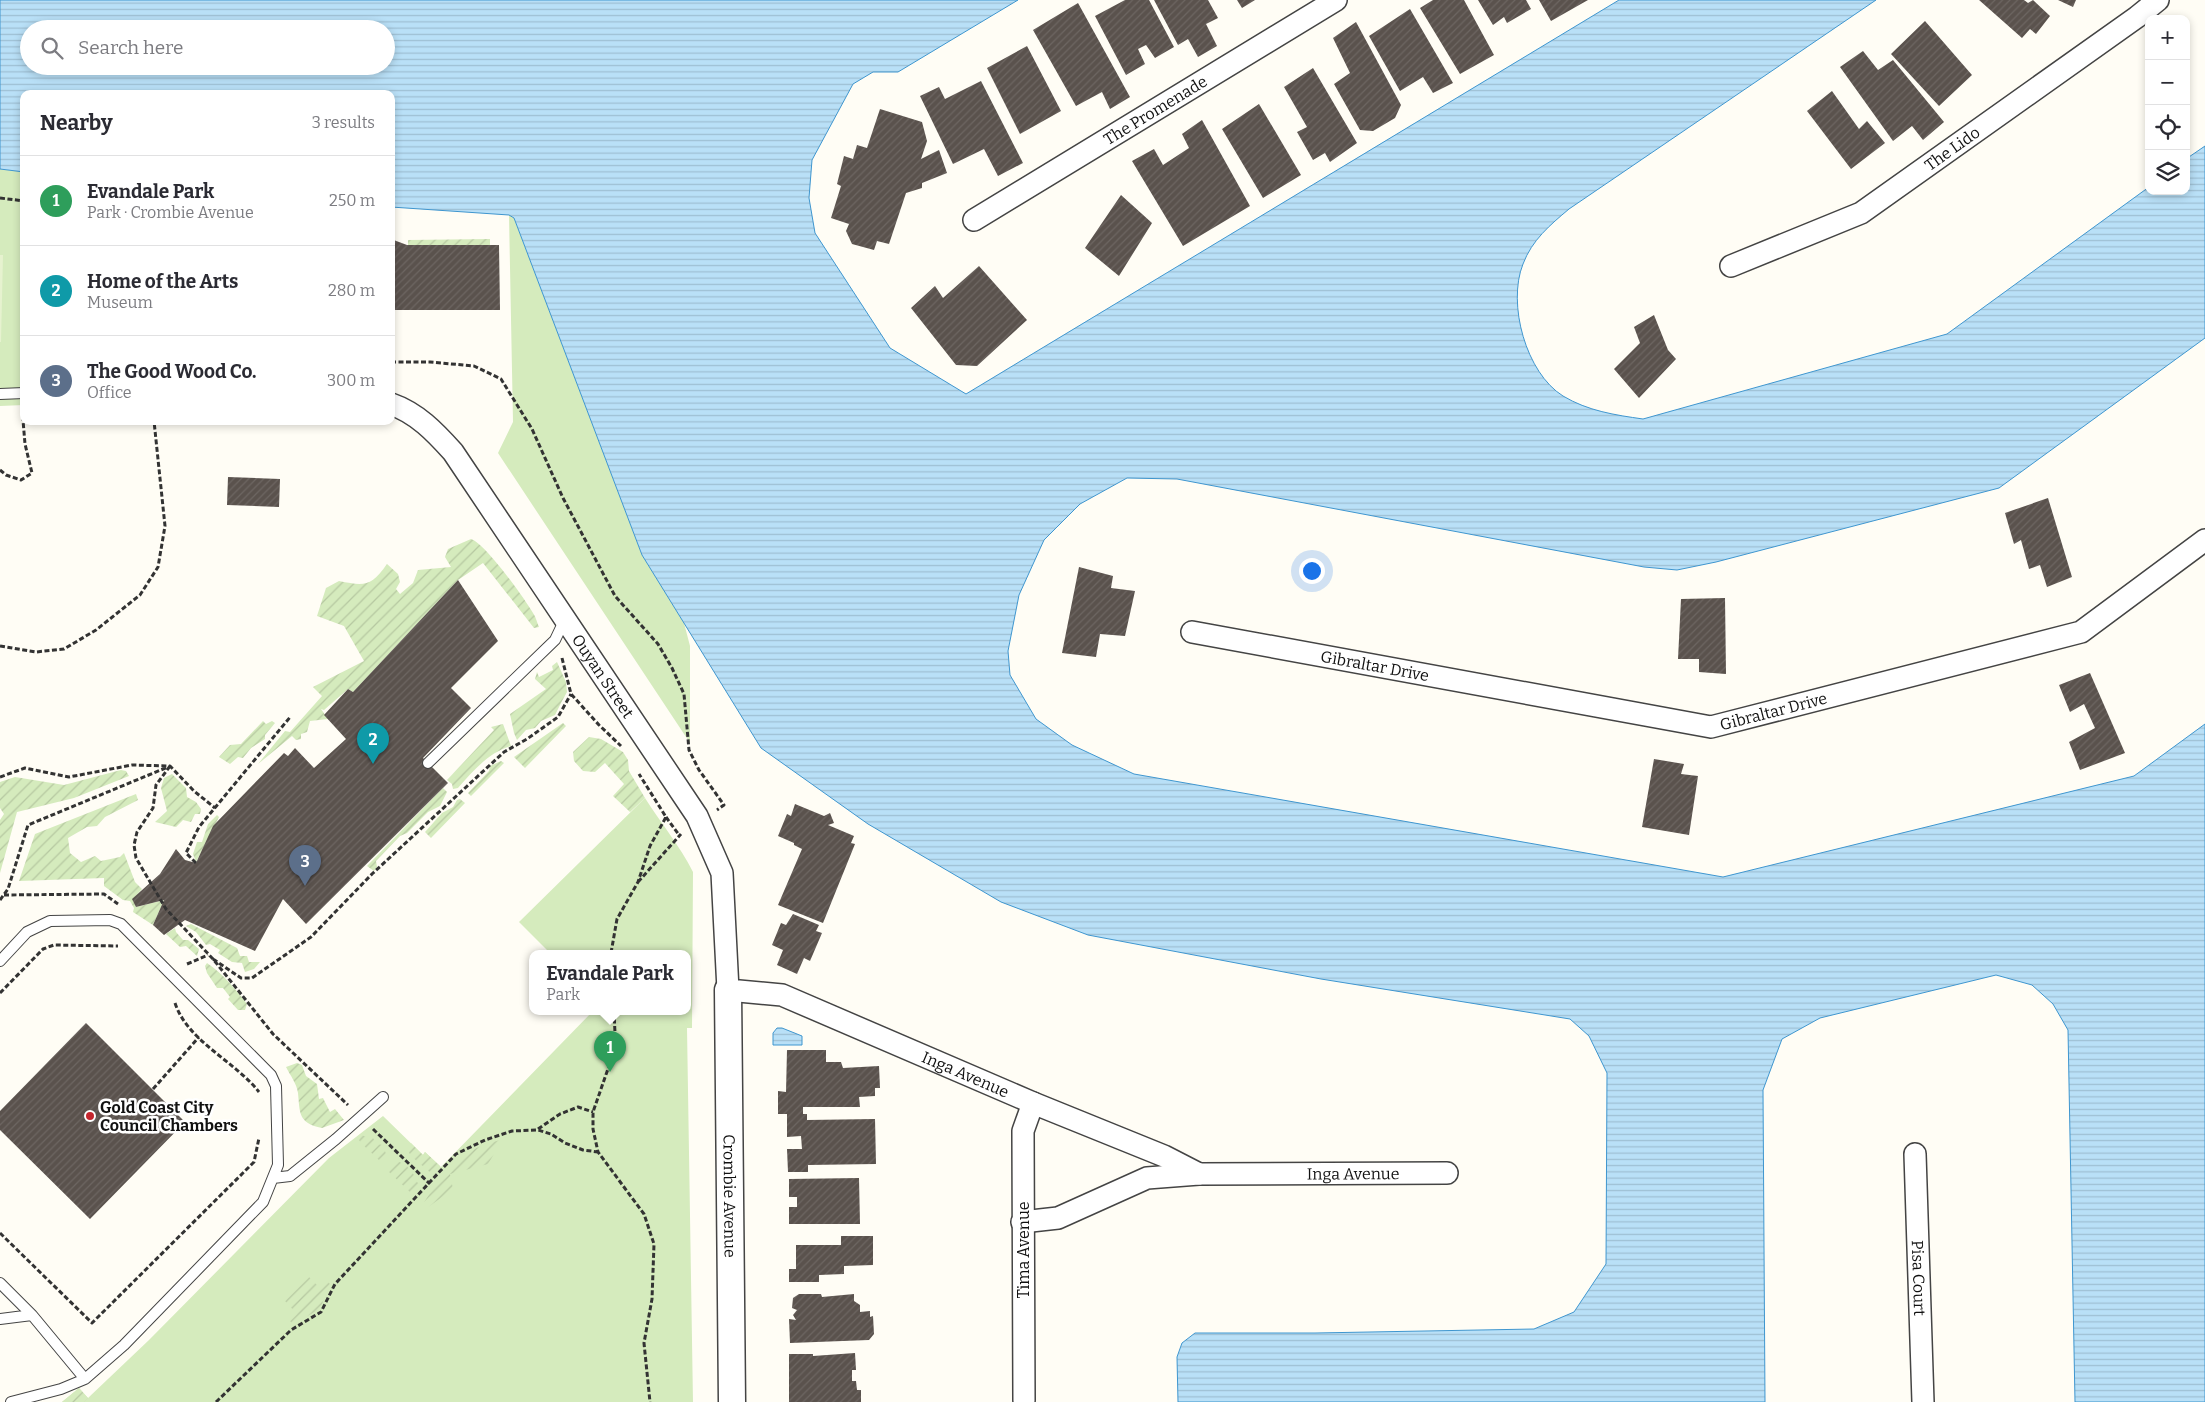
<!DOCTYPE html>
<html lang="en">
<head>
<meta charset="utf-8">
<style>
	:root { --surface:#fff; --page:#f7f7f7; --text:#2b2b33; --muted:#7c7c81; --line:#e1e1e2; --accent:#1a73e8 }
	body { margin:0; font-family:Bitter,serif; background:var(--page); color:var(--text) }
	.controls { position:absolute; right:15px; top:15px; display:grid; overflow:hidden; border-radius:10px; box-shadow:0 2px 8px #0003 }
	.controls button { width:45px; height:45px; display:grid; place-items:center; padding:0; border:0; border-bottom:1px solid var(--line); background:var(--surface); color:var(--text); font:25px sans-serif }
	.you { position:absolute; left:1311px; top:570px; width:18px; height:18px; margin:-12px; border:4px solid #fff; border-radius:50%; background:#1a73e8; box-shadow:0 0 0 8px #1a73e833 }
	.badge { display:grid; place-items:center; width:32px; height:32px; border-radius:50%; background:var(--accent); color:#fff; font-size:16px; font-weight:700 }
	.pin { position:absolute; translate:-50% -41px; filter:drop-shadow(0 1px 2px #0008) }
	.pin::after { content:''; position:absolute; top:26px; width:18px; height:15px; background:inherit; clip-path:polygon(0 0,100% 0,50% 100%) }
	.popup { position:absolute; left:529px; top:950px; width:162px; height:65px; box-sizing:border-box; display:grid; place-content:center; border-radius:10px; background:var(--surface); filter:drop-shadow(0 1px 4px #0005); font-size:16px; white-space:nowrap; color:var(--muted) }
	.popup b { font-size:19px; color:var(--text) }
	.popup::after { content:''; position:absolute; left:50%; top:100%; margin-left:-10px; border:10px solid transparent; border-top-color:var(--surface) }
	.list { margin:0; padding:0; list-style:none }
	h2 { display:flex; justify-content:space-between; align-items:center; height:65px; margin:0; padding:0 20px; font-size:21px }
	h2 small { font-size:16px; font-weight:400; color:var(--muted) }
	.list li { display:grid; grid-template-columns:32px 1fr auto; gap:15px; align-items:center; box-sizing:border-box; height:90px; padding:0 20px; border-top:1px solid var(--line) }
	.list b { display:block; font-size:19px; white-space:nowrap }
	.list p { margin:0; font-size:16px; white-space:nowrap; color:var(--muted) }
	.list em { font-size:16px; font-style:normal; color:var(--muted) }
	.icon { flex:none; width:28px; height:28px; fill:none; stroke:currentColor; stroke-width:2; stroke-linecap:round; stroke-linejoin:round }
	.map { position:relative; flex:none; width:2205px; height:1402px; overflow:hidden }
	.search { position:absolute; background:var(--surface); box-shadow:0 2px 8px #0003; left:20px; top:20px; width:375px; height:55px; display:flex; align-items:center; gap:12px; box-sizing:border-box; padding:0 18px; border-radius:28px; color:var(--muted); font-size:19px }
	.panel { position:absolute; background:var(--surface); box-shadow:0 2px 8px #0003; left:20px; top:90px; width:375px; height:335px; border-radius:10px }
	.map>svg:first-child { display:block }
	.park { fill:#d5ebbd }
	.garden { fill:url(#garden-furrows) }
	.pitch { fill:#e6f2cf }
	.water { fill:url(#water-rules); stroke:#3f96cf; fill-rule:evenodd }
	.building { fill:url(#building-hatch) }
	.lines { fill:none; stroke-linecap:round; stroke-linejoin:round }
	.service-casing { stroke:#444; stroke-width:12 }
	.minor-casing { stroke:#444; stroke-width:24 }
	.tertiary-casing { stroke:#444; stroke-width:29 }
	.path { stroke:#333; stroke-width:3; stroke-dasharray:5 2.5; stroke-linecap:butt }
	.service { stroke:#fff; stroke-width:10 }
	.minor { stroke:#fff; stroke-width:21 }
	.tertiary { stroke:#fff; stroke-width:26 }
	.poi-dot { fill:#c4262e; stroke:#fff; stroke-width:2 }
	.labels { text-anchor:middle; stroke-width:5; stroke-linejoin:round; paint-order:stroke }
	.street-label { font-size:16px; fill:#111; stroke:#fff }
	.poi-label { font-size:16px; font-weight:bold; fill:#111; stroke:#fff; text-anchor:start }
</style>
</head>
<body>
<div class="map">
<svg width="2205" height="1402" viewBox="0 0 2205 1402">
	<defs>
		<pattern id="garden-furrows" width="10" height="10" patternUnits="userSpaceOnUse" patternTransform="scale(1.25)"><rect width="10" height="10" fill="#d5ebbd"/><path d="M-1 1l2-2M0 10L10 0M9 11l2-2" fill="none" stroke="#b6c8a1"/></pattern>
		<pattern id="water-rules" width="6" height="5" patternUnits="userSpaceOnUse" patternTransform="scale(1.25)"><rect width="6" height="5" fill="#b9e0f7"/><path d="M0 2.5h6" fill="none" stroke="#9ebfd3"/></pattern>
		<pattern id="building-hatch" width="6" height="6" patternUnits="userSpaceOnUse" patternTransform="scale(1.25)"><rect width="6" height="6" fill="#5a524d"/><path d="M-1 1l2-2M0 6l6-6M5 7l2-2" fill="none" stroke="#6d6662"/></pattern>
	</defs>
	<rect width="100%" height="100%" fill="#fffdf5"/>
	<!-- park -->
	<path class="park" d="M 0,169 L 24,172 L 24,405 L 0,406 Z
		M 509,215 L 514,218 L 642,555 L 684,623 L 690,646 L 690,743 L 498,453 L 513,422 Z
		M 645,798 C 660,822 680,846 693,872 L 692,1028 L 687,1028 L 693,1402 L 62,1402 L 79,1388 L 88,1398 L 149,1340 L 329,1158 L 383,1116 L 423,1155 L 425,1152 L 441,1167 L 593,1011 L 688,1011 L 688,953 L 550,953 L 519,922 Z"/>
	<!-- garden -->
	<path class="garden" d="M 490,239 L 490,245 L 408,245 L 408,240 Z
		M 471,539 C 486,544 524,598 533,613 C 536,617 537,623 539,627 L 534,628 L 483,563 L 458,580 L 353,692 L 348,689 L 324,710 L 321,709 L 328,719 L 310,721 L 307,732 L 301,734 L 301,739 L 296,740 L 292,736 L 258,764 L 285,731 L 290,732 L 322,696 L 313,687 L 364,661 L 344,626 L 317,616 L 326,588 L 339,581 C 364,586 371,587 387,564 L 398,574 L 400,582 L 396,589 L 400,594 L 413,583 L 418,570 L 451,567 L 445,557 L 448,549 Z
		M 557,662 L 566,682 L 567,692 L 562,701 L 555,715 L 541,721 L 535,728 L 526,730 L 517,740 L 514,733 L 510,714 L 546,689 L 535,679 L 537,672 L 539,677 L 553,670 L 552,666 Z
		M 263,721 L 266,724 L 272,721 L 275,723 L 265,735 L 265,739 L 251,748 L 243,758 L 238,757 L 230,764 L 219,757 L 230,745 L 241,744 Z
		M 563,723 L 566,726 L 525,768 L 514,757 Z
		M 503,724 L 511,746 C 488,753 474,770 458,788 L 453,789 L 452,784 L 447,780 L 494,730 L 491,727 Z
		M 589,737 L 601,739 L 623,752 L 628,760 L 629,771 L 645,798 L 630,812 L 613,796 L 624,784 L 605,763 L 595,772 L 583,771 L 574,761 L 573,752 Z
		M 501,761 L 504,763 L 471,796 L 468,793 L 489,771 L 490,766 Z
		M 121,770 L 126,771 L 129,776 L 74,798 L 17,812 L 0,873 L 0,820 L 4,814 L 0,808 L 0,782 L 15,777 L 64,785 Z
		M 172,774 L 186,788 L 187,797 L 196,802 L 201,809 L 200,814 L 195,814 L 191,822 L 183,820 L 176,827 L 155,822 L 167,811 L 161,788 L 164,778 Z
		M 443,788 L 447,792 L 440,806 L 428,812 L 407,833 L 400,836 L 376,861 L 377,867 L 374,871 L 367,866 Z
		M 136,794 L 138,800 L 105,817 L 97,826 L 87,827 L 68,838 L 70,853 L 81,862 L 95,856 L 101,861 L 120,857 L 124,853 L 135,882 L 142,889 L 133,899 L 136,907 L 164,900 L 153,925 L 133,912 L 134,908 L 130,901 L 123,900 L 104,886 L 104,878 L 19,881 L 35,834 Z
		M 460,799 L 465,803 L 431,838 L 425,832 L 442,813 L 453,807 L 457,800 Z
		M 217,815 L 219,817 L 196,862 L 193,854 L 197,842 L 202,842 L 208,824 Z
		M 191,924 L 237,948 L 240,956 L 247,956 L 249,962 L 260,962 L 254,969 L 245,972 L 242,963 L 232,962 L 218,953 L 220,950 L 210,944 L 206,945 L 196,932 L 186,926 Z
		M 175,928 L 176,932 L 183,940 L 188,940 L 199,949 L 197,956 L 186,946 L 180,947 L 166,934 Z
		M 207,963 C 223,974 235,988 247,1004 L 245,1010 L 238,1010 L 228,999 L 230,997 L 223,988 L 217,988 L 207,973 L 205,966 Z
		M 297,1063 L 302,1065 L 306,1076 L 317,1084 L 319,1099 L 323,1098 L 330,1112 L 335,1109 L 344,1120 L 322,1128 C 298,1123 300,1113 298,1093 C 297,1084 290,1075 286,1067 Z
		M 361,1135 L 367,1137 L 371,1135 L 377,1144 L 383,1145 L 387,1157 L 384,1157 L 380,1161 L 361,1143 L 359,1140 Z
		M 503,1139 L 488,1164 L 450,1174 L 453,1189 L 427,1208 L 423,1205 C 431,1189 454,1160 470,1151 C 480,1146 493,1142 503,1139 Z
		M 411,1143 L 423,1155 L 425,1152 L 440,1166 L 432,1174 L 411,1156 L 407,1149 Z
		M 395,1160 L 406,1165 L 414,1175 L 414,1179 L 419,1184 L 416,1194 L 413,1195 L 388,1171 Z
		M 309,1277 L 320,1288 L 327,1281 L 330,1284 L 320,1309 L 293,1324 L 290,1321 L 297,1314 L 285,1301 Z
		M 79,1388 L 88,1398 L 84,1402 L 62,1402 Z"/>
	<!-- pitch -->
	<path class="pitch" d="M 0,255 L 3,255 L 1,342 L 0,342 Z"/>
	<!-- water -->
	<path class="water" d="M 0,0 L 1018,0 L 898,72 L 873,72 L 853,84 L 812,160 L 809,198 L 815,233 L 890,348 L 966,394 L 1619,0 L 1876,0 L 1569,209 C 1550,225 1532,240 1523,264 C 1507,304 1526,373 1563,396 C 1588,411 1615,415 1643,419 L 1947,334 L 2149,187 L 2149,191 L 2186,191 L 2186,159 L 2205,146 L 2205,338 L 1999,488 L 1716,562 L 1677,570 L 1644,567 L 1177,479 L 1127,478 L 1080,504 L 1044,540 L 1019,595 L 1008,651 L 1010,675 L 1036,719 L 1072,745 L 1134,774 L 1723,877 L 2134,776 L 2205,724 L 2205,1402 L 2075,1402 L 2068,1030 L 2053,1004 L 2032,985 L 1996,975 L 1820,1018 L 1782,1039 L 1763,1090 L 1765,1402 L 1178,1402 L 1177,1357 L 1182,1343 L 1195,1333 L 1315,1333 L 1534,1329 L 1574,1312 L 1606,1264 L 1607,1073 L 1589,1036 L 1570,1019 L 1321,979 L 1088,935 L 1001,902 L 868,824 L 761,748 L 642,555 L 514,218 L 509,215 L 391,207 L 391,94 L 24,94 L 24,172 L 0,169 ZM 29,29 L 386,29 L 386,66 L 29,66 Z
		M 777,1028 L 782,1028 L 802,1036 L 802,1045 L 773,1045 L 773,1033 Z"/>
	<!-- building -->
	<path class="building" d="M 1125,0 L 1149,0 L 1174,47 L 1155,58 L 1146,45 L 1138,49 L 1145,64 L 1126,75 L 1095,16 Z
		M 1154,0 L 1208,0 L 1218,18 L 1206,24 L 1217,46 L 1198,57 L 1188,39 L 1178,45 Z
		M 1237,0 L 1255,0 L 1242,8 Z
		M 1433,0 L 1464,0 L 1494,55 L 1460,74 L 1420,8 Z
		M 1478,0 L 1526,0 L 1531,9 L 1507,23 L 1504,17 L 1493,25 Z
		M 1539,0 L 1588,0 L 1551,21 Z
		M 1979,0 L 2024,0 L 2028,3 L 2033,0 L 2050,16 L 2036,34 L 2030,29 L 2022,38 Z
		M 2058,0 L 2076,0 L 2073,7 Z
		M 1078,3 L 1130,97 L 1110,109 L 1102,92 L 1076,106 L 1033,30 Z
		M 1410,9 L 1453,83 L 1433,93 L 1423,77 L 1400,91 L 1369,36 Z
		M 1925,21 L 1972,75 L 1939,106 L 1891,54 Z
		M 1356,22 L 1401,105 L 1395,118 L 1373,131 L 1360,130 L 1334,84 L 1350,73 L 1333,38 Z
		M 1027,46 L 1061,111 L 1020,134 L 987,68 Z
		M 1863,51 L 1878,70 L 1893,60 L 1944,122 L 1923,140 L 1912,126 L 1893,141 L 1840,67 Z
		M 1313,68 L 1357,143 L 1330,162 L 1325,153 L 1313,160 L 1297,132 L 1307,127 L 1284,87 Z
		M 981,81 L 1023,163 L 998,176 L 984,149 L 953,164 L 920,96 L 939,87 L 945,99 Z
		M 1832,91 L 1859,129 L 1867,121 L 1885,143 L 1851,169 L 1807,111 Z
		M 1259,104 L 1301,175 L 1263,198 L 1222,129 Z
		M 880,109 L 922,122 L 927,141 L 921,159 L 939,150 L 947,173 L 922,183 L 922,188 L 906,193 L 889,244 L 877,241 L 874,250 L 852,244 L 846,231 L 849,224 L 831,218 L 841,186 L 837,184 L 844,156 L 853,159 L 857,145 L 867,148 Z
		M 1202,120 L 1250,206 L 1183,246 L 1132,161 L 1154,149 L 1163,165 L 1189,148 L 1182,134 Z
		M 1121,195 L 1152,223 L 1119,276 L 1085,248 Z
		M 391,239 L 407,245 L 499,245 L 500,310 L 391,310 Z
		M 979,266 L 1027,320 L 977,366 L 956,365 L 911,308 L 935,286 L 943,298 Z
		M 1654,315 L 1668,350 L 1676,359 L 1639,398 L 1614,369 L 1640,343 L 1634,327 Z
		M 228,477 L 280,479 L 279,507 L 227,505 Z
		M 2048,498 L 2072,577 L 2047,587 L 2040,565 L 2029,569 L 2021,540 L 2014,544 L 2005,513 Z
		M 1079,567 L 1113,576 L 1111,588 L 1135,591 L 1125,636 L 1100,634 L 1096,657 L 1062,653 Z
		M 458,580 L 498,641 L 451,688 L 471,708 L 423,758 L 448,783 L 306,924 L 283,899 L 255,951 L 185,920 L 164,935 L 153,925 L 164,900 L 136,907 L 132,899 L 160,874 L 176,849 L 185,860 L 196,863 L 213,826 L 284,753 L 288,756 L 295,748 L 314,768 L 346,739 L 324,715 L 348,689 L 353,692 Z
		M 1725,598 L 1726,674 L 1699,672 L 1699,659 L 1678,659 L 1681,599 Z
		M 2090,673 L 2125,753 L 2080,770 L 2069,742 L 2095,728 L 2084,704 L 2070,712 L 2059,685 Z
		M 1654,759 L 1684,764 L 1681,774 L 1698,776 L 1689,835 L 1642,827 Z
		M 795,804 L 824,816 L 830,813 L 834,823 L 828,825 L 854,836 L 851,843 L 855,844 L 823,923 L 778,905 L 802,849 L 794,845 L 794,843 L 778,836 L 787,814 L 791,816 Z
		M 793,914 L 819,925 L 816,931 L 822,933 L 810,961 L 804,958 L 797,974 L 777,965 L 783,950 L 772,945 L 781,923 L 786,925 Z
		M 86,1023 L 185,1122 L 90,1219 L 0,1130 L 0,1111 Z
		M 787,1050 L 826,1050 L 826,1062 L 841,1062 L 843,1068 L 879,1066 L 880,1088 L 875,1088 L 875,1096 L 859,1097 L 860,1107 L 803,1107 L 803,1114 L 807,1114 L 807,1120 L 875,1119 L 876,1164 L 808,1165 L 808,1172 L 788,1172 L 787,1149 L 802,1149 L 801,1136 L 787,1137 L 787,1114 L 778,1114 L 778,1091 L 786,1092 Z
		M 859,1178 L 860,1224 L 789,1224 L 789,1207 L 797,1207 L 797,1197 L 789,1197 L 789,1179 Z
		M 841,1236 L 873,1236 L 873,1265 L 844,1266 L 844,1274 L 819,1275 L 819,1282 L 789,1282 L 789,1269 L 796,1269 L 796,1245 L 841,1245 Z
		M 799,1294 L 821,1294 L 822,1297 L 854,1294 L 854,1301 L 860,1305 L 860,1312 L 870,1311 L 870,1317 L 873,1316 L 874,1334 L 869,1340 L 790,1343 L 789,1319 L 796,1320 L 793,1315 L 797,1310 L 792,1308 L 793,1298 Z
		M 855,1353 L 856,1370 L 852,1370 L 852,1381 L 856,1381 L 857,1390 L 861,1390 L 861,1402 L 789,1402 L 789,1354 L 813,1354 L 813,1356 Z"/>
	<g class="lines">
		<!-- service casing -->
		<g class="service-casing">
			<path id="service" d="M 0,394 L 24,393
				M 428,763 L 555,640 L 565,619
				M 0,961 L 27,932 L 50,921 L 110,920 L 121,924 L 271,1075 L 276,1086 L 278,1165 L 263,1202 L 124,1345 L 85,1379 L 61,1389 L 11,1402
				M 273,1178 L 290,1176 L 336,1139 L 383,1097
				M 0,1283 L 32,1315 L 85,1379
				M 0,1319 L 32,1315"/>
		</g>
		<!-- minor casing -->
		<g class="minor-casing">
			<g id="minor">
				<path id="s1" d="M 974,220 L 1336,0"/>
				<path id="s2" d="M 1731,266 L 1861,213 L 2137,17 L 2158,0"/>
				<path id="s3" d="M 391,404 C 417,413 435,432 453,452 L 697,816 L 722,873 L 728,990 L 782,995 L 1033,1103 L 1164,1156 L 1199,1174"/>
				<path id="s4" d="M 1192,632 L 1711,727 L 2081,632 L 2205,540"/>
				<path id="s5" d="M 1915,1154 L 1923,1402"/>
				<path id="s6" d="M 1022,1222 L 1058,1218 L 1147,1178 L 1199,1174 L 1447,1173"/>
				<path d="M 1024,1400 L 1023,1131 L 1033,1103"/>
			</g>
		</g>
		<!-- tertiary casing -->
		<g class="tertiary-casing">
			<g id="tertiary">
				<path id="s7" d="M 728,990 L 732,1402"/>
			</g>
		</g>
		<!-- path -->
		<path class="path" d="M 0,198 L 24,201
			M 391,362 L 430,362 L 474,366 L 501,379 L 532,429 L 563,498 L 615,596 L 658,644 L 672,668 L 684,694 L 689,750 L 699,770 L 724,805 L 717,810
			M 0,470 L 6,475 L 21,480 L 32,473 L 25,444 L 22,408
			M 0,646 L 36,652 L 64,649 L 96,630 L 140,595 L 158,567 L 165,526 L 154,421
			M 562,658 L 571,694 L 599,725 L 621,746
			M 170,766 L 156,785 L 153,808 L 137,832 L 134,845 L 136,858 L 166,909 L 213,959 L 273,1034 L 348,1105
			M 0,777 L 25,768 L 69,777 L 132,765 L 170,766 L 194,791 L 215,808
			M 666,817 L 679,835
			M 196,863 L 186,853 L 199,827 L 291,716
			M 638,882 L 681,834
			M 4,895 L 104,894 L 118,904
			M 0,900 L 8,889 L 28,825 L 168,767
			M 611,953 L 617,919 L 638,882 L 650,846 L 666,817 L 639,774
			M 213,959 L 241,978 L 252,978 L 311,937 L 372,874 L 504,752 L 527,739 L 558,717 L 571,694
			M 187,964 L 208,955
			M 0,993 L 43,949 L 54,945 L 118,946
			M 175,1003 C 188,1042 235,1061 259,1092
			M 614,1011 L 615,1033 L 610,1063 L 593,1112 L 593,1129 L 598,1152 L 644,1214 L 654,1244 L 652,1299 L 644,1343 L 650,1402
			M 153,1089 L 199,1037
			M 373,1129 L 430,1184
			M 538,1129 L 560,1114 L 578,1107 L 593,1112
			M 0,1233 L 92,1323 L 254,1162 L 259,1138
			M 216,1402 L 291,1330 L 321,1312 L 335,1284 L 456,1154 L 485,1140 L 512,1131 L 538,1130 L 551,1134 L 565,1143 L 583,1150 L 598,1152"/>
		<!-- service -->
		<use href="#service" class="service"/>
		<!-- minor -->
		<use href="#minor" class="minor"/>
		<!-- tertiary -->
		<use href="#tertiary" class="tertiary"/>
	</g>
	<!-- markers -->
	<circle class="poi-dot" cx="90" cy="1116" r="5"/>
	<g class="labels">
		<!-- street labels -->
		<g class="street-label">
			<text dy="6" stroke="none"><textPath href="#s1" startOffset="212">The Promenade</textPath></text>
			<text dy="6" stroke="none"><textPath href="#s2" startOffset="252">The Lido</textPath></text>
			<text dy="6" stroke="none"><textPath href="#s4" startOffset="186">Gibraltar Drive</textPath></text>
			<text dy="6" stroke="none"><textPath href="#s3" startOffset="349">Ouyan Street</textPath></text>
			<text dy="6" stroke="none"><textPath href="#s4" startOffset="592">Gibraltar Drive</textPath></text>
			<text dy="6" stroke="none"><textPath href="#s3" startOffset="951">Inga Avenue</textPath></text>
			<text dy="6" stroke="none"><textPath href="#s6" startOffset="340">Inga Avenue</textPath></text>
			<text dy="6" stroke="none"><textPath href="#s7" startOffset="206">Crombie Avenue</textPath></text>
			<text transform="translate(1023 1250) rotate(-90)" y="6">Tima Avenue</text>
			<text dy="6" stroke="none"><textPath href="#s5" startOffset="124">Pisa Court</textPath></text>
		</g>
		<!-- poi labels -->
		<g class="poi-label">
			<text x="100" y="1113">Gold Coast City<tspan x="100" dy="18">Council Chambers</tspan></text>
		</g>
	</g>
</svg>
<div class="controls">
<button>+</button>
<button>−</button>
<button><svg class="icon" aria-label="locate" viewBox="0 0 24 24"><circle cx="12" cy="12" r="6"/><path d="M12 2v4M12 18v4M2 12h4M18 12h4"/></svg></button>
<button><svg class="icon" aria-label="layers" viewBox="0 0 24 24"><path d="M12 4l9 5-9 5-9-5zM3 14l9 5 9-5"/></svg></button>
</div>
<div class="you"></div>
<div class="pin badge" style="left:610px;top:1072px;background:#2e9e5b">1</div>
<div class="popup"><b>Evandale Park</b>Park</div>
<div class="pin badge" style="left:373px;top:764px;background:#0f9aa8">2</div>
<div class="pin badge" style="left:305px;top:886px;background:#5c6f8a">3</div>
<div class="search"><svg class="icon" aria-label="search" viewBox="0 0 24 24"><circle cx="10" cy="10" r="6"/><path d="M15 15l6 6"/></svg>Search here</div>
<section class="panel">
<h2>Nearby<small>3 results</small></h2>
<ul class="list">
<li><span class="badge" style="background:#2e9e5b">1</span><div><b>Evandale Park</b><p>Park · Crombie Avenue</p></div><em>250 m</em></li>
<li><span class="badge" style="background:#0f9aa8">2</span><div><b>Home of the Arts</b><p>Museum</p></div><em>280 m</em></li>
<li><span class="badge" style="background:#5c6f8a">3</span><div><b>The Good Wood Co.</b><p>Office</p></div><em>300 m</em></li>
</ul>
</section>
</div>
</body>
</html>
